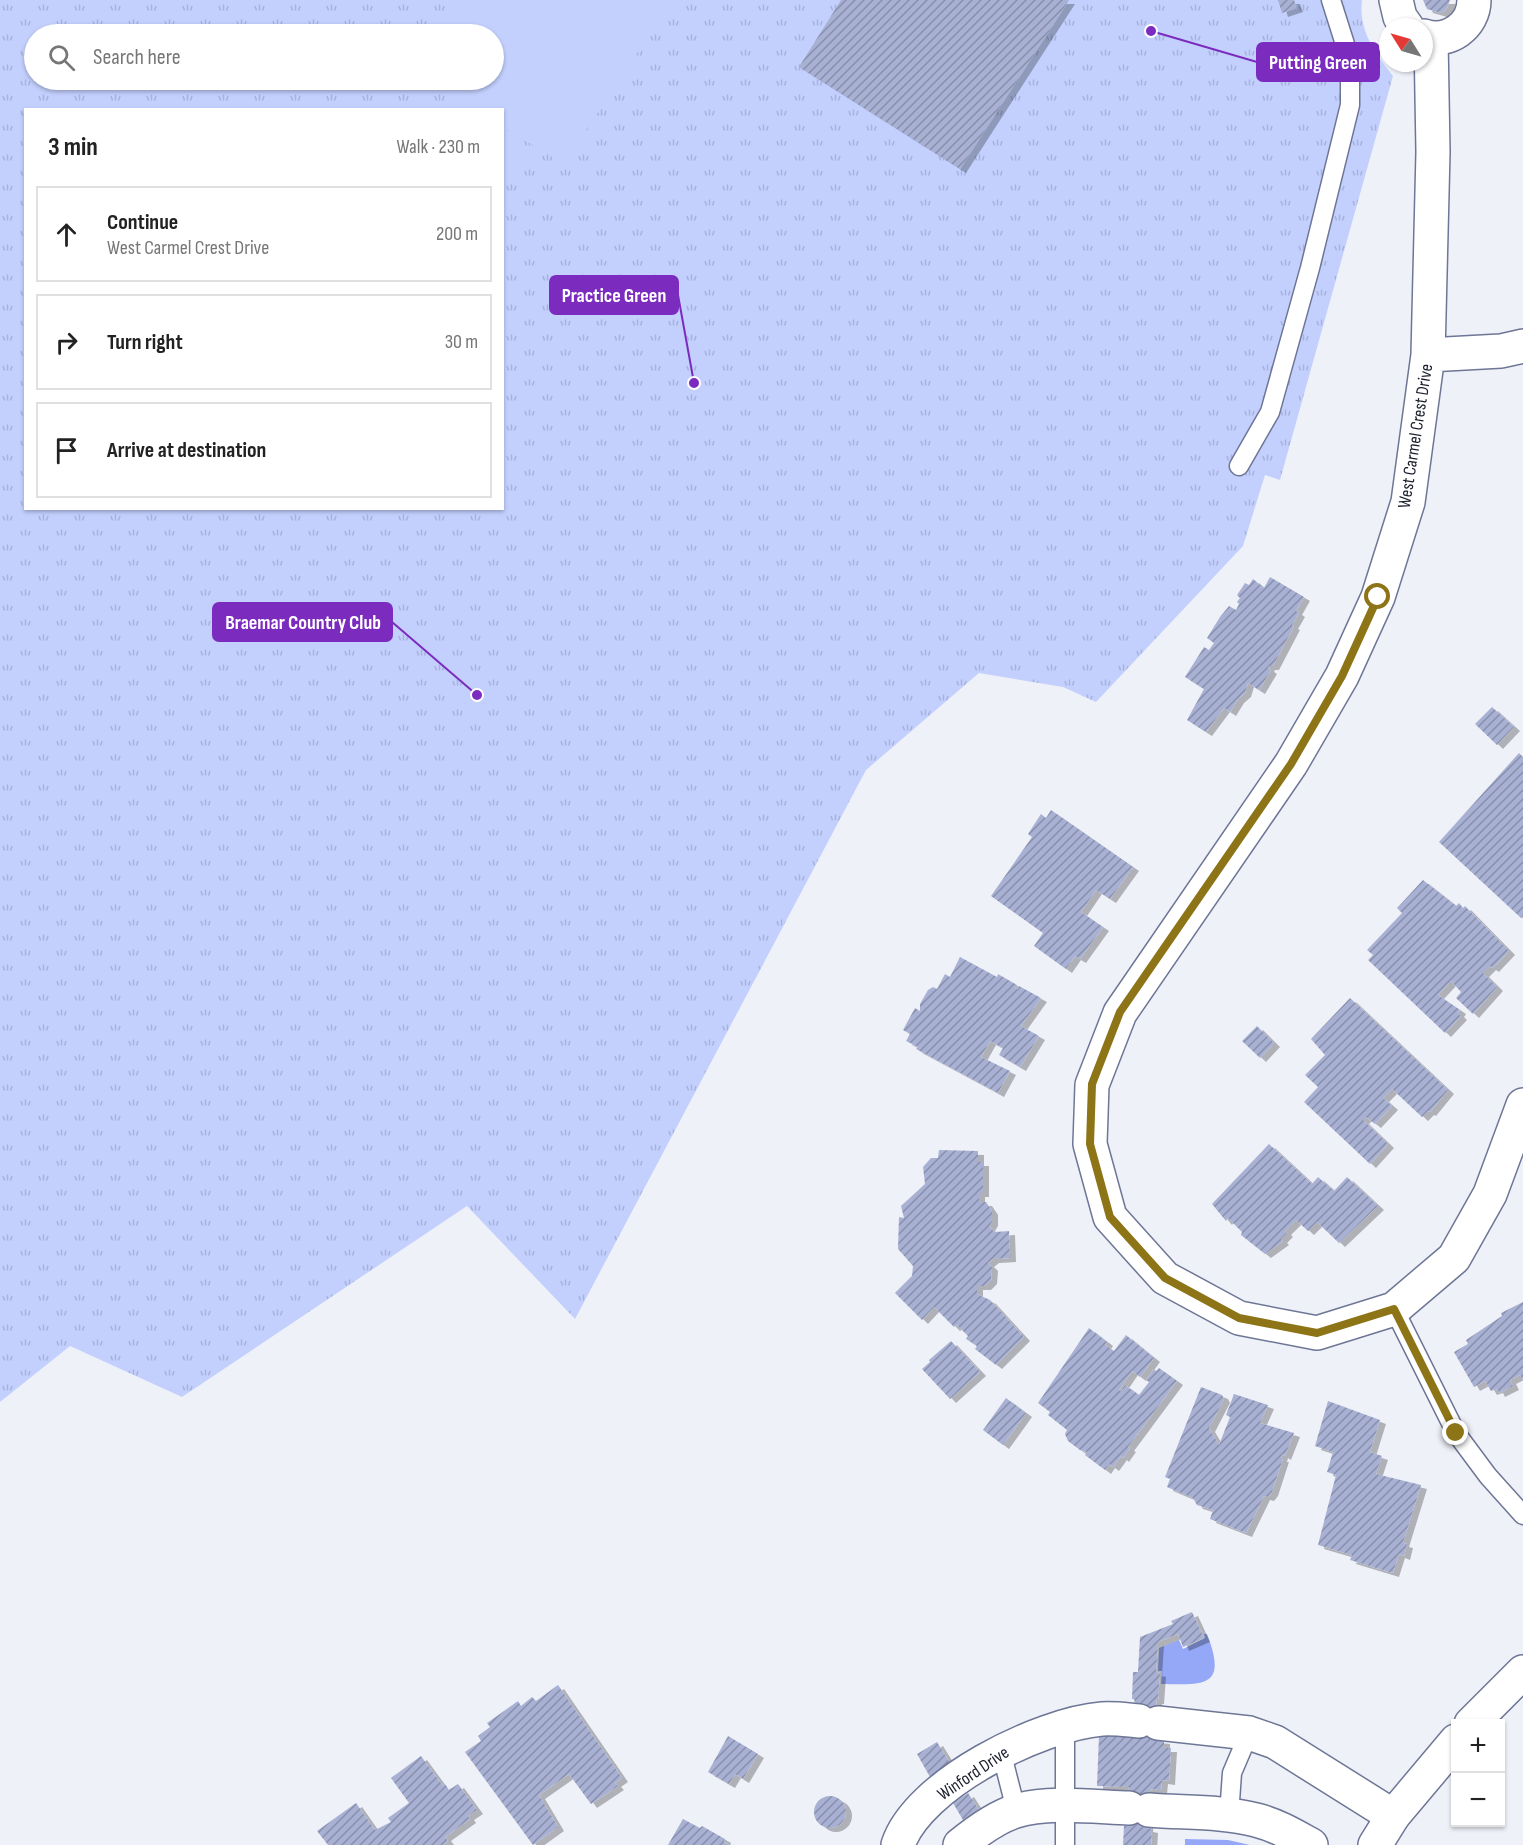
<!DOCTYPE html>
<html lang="en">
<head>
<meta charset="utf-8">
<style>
	:root { --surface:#fff; --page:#f2f2f2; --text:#222; --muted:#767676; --line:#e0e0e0 }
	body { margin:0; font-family:"Sofia Sans Condensed",sans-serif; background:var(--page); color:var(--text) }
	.controls { position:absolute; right:18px; bottom:18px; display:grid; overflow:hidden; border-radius:0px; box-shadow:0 2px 4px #0004 }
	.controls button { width:54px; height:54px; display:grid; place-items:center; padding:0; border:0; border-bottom:2px solid var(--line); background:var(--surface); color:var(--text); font:30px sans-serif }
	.compass { position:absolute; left:1379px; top:18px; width:54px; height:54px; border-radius:50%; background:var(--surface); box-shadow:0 2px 4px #0004; rotate:307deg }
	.stop { position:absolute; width:18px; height:18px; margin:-14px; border:4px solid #8c7417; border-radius:50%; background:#fff }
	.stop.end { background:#8c7417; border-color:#fff; box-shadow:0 2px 6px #0008 }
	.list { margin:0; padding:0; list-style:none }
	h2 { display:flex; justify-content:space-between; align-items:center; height:78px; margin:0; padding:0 24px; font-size:26px }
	h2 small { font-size:20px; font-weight:400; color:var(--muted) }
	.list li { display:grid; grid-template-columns:39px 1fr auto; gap:18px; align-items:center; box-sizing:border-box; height:96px; margin:0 12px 12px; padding:0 12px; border:2px solid var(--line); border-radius:0px }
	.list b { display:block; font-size:22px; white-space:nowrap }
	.list p { margin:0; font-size:20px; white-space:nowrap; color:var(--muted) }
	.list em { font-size:20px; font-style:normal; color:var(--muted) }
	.icon { flex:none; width:33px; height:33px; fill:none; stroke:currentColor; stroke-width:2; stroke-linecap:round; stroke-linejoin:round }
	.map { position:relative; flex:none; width:1523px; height:1845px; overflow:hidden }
	.search { position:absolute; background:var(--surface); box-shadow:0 2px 4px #0004; left:24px; top:24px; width:480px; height:66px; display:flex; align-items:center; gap:15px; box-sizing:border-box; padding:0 21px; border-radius:33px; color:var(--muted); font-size:22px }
	.panel { position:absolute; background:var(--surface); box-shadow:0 2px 4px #0004; left:24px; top:108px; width:480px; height:402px; border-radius:0px }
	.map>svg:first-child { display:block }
	.grass { fill:url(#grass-tufts); fill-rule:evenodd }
	.park { fill:#c3d0fe }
	.water { fill:#95a8f7 }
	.building { fill:url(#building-hatch); filter:url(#shadow) }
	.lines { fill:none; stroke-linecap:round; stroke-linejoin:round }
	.lane-casing { stroke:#6e7696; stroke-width:21 }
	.street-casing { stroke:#6e7696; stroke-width:36 }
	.secondary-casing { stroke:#6e7696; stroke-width:36 }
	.lane { stroke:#fff; stroke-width:18 }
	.street { stroke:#fff; stroke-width:33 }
	.secondary { stroke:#fff; stroke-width:33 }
	.route { stroke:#8c7417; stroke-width:8 }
	.labels { text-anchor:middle; stroke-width:4.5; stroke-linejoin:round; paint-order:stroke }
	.street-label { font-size:18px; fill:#1b1e2b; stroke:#fff }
	.leader { fill:none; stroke:#7b2cbf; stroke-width:2 }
	.callout-dot { fill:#7b2cbf; stroke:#fff; stroke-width:2 }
	.callout { fill:#7b2cbf; stroke:#7b2cbf; stroke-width:2 }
	.callout-label { font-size:20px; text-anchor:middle; font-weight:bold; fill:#fff }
</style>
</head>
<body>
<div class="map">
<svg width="1523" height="1845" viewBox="0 0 1523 1845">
	<defs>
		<pattern id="grass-tufts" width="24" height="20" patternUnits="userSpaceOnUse" patternTransform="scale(1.5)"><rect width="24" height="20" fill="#c3d0fe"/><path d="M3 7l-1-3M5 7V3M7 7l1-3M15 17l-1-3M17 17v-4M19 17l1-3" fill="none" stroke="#a7b2da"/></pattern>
		<pattern id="building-hatch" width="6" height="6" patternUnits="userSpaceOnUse" patternTransform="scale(1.5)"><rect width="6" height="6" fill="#a8b1d3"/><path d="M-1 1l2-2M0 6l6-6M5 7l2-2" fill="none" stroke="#888fab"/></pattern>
		<filter id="shadow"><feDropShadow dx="6" dy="4" stdDeviation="0" flood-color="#0004"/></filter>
	</defs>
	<rect width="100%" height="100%" fill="#eff1f9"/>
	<!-- grass -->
	<path class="grass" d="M 0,0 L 1362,0 C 1358,30 1375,53 1393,76 L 1280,480 L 1265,475 L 1243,546 L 1096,702 L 1063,687 L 979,673 L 866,770 L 575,1319 L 467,1206 L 182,1397 L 70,1346 L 0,1402 ZM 34,34 L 494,34 L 494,80 L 34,80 ZM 26,110 L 502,110 L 502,508 L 26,508 Z"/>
	<!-- park -->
	<path class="park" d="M 451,0 L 672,0 L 564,164 L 503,127 L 502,110 L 474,109 L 457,99 L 467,109 L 441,109 L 453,97 L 431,80 L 494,80 L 494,34 L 429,34 Z
		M 503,142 L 521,159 L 503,180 L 502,180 Z"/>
	<!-- water -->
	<path class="water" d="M 1204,1634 L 1207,1634 C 1227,1686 1207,1685 1161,1684 L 1162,1671 L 1158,1671 L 1159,1648 L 1179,1640 L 1183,1649 L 1205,1638 Z
		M 1185,1839 L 1228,1840 L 1250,1845 L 1185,1845 Z"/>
	<!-- building -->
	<path class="building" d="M 841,0 L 1069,0 L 960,169 L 799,67 Z
		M 1278,0 L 1294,0 L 1297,8 L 1282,13 Z
		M 1423,0 L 1450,0 L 1447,8 L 1441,13 L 1427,9 Z
		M 1270,577 L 1304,597 L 1296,611 L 1299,613 L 1292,625 L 1294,626 L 1273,666 L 1269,666 L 1268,668 L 1271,670 L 1259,690 L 1248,683 L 1245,693 L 1238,699 L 1230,712 L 1224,708 L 1206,732 L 1187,720 L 1204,689 L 1185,677 L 1204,647 L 1209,650 L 1214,643 L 1207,638 L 1220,617 L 1229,606 L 1236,610 L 1239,604 L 1237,602 L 1240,598 L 1237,595 L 1245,583 L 1249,585 L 1253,579 L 1264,588 Z
		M 1492,707 L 1514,727 L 1497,745 L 1475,724 Z
		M 1519,753 L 1523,757 L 1523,916 L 1521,918 L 1439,842 Z
		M 1051,810 L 1133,867 L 1110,899 L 1096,890 L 1081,912 L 1103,927 L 1080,959 L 1075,956 L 1066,969 L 1034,946 L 1043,933 L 991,896 L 1032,837 L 1028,834 L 1041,814 L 1046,818 Z
		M 1423,880 L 1456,906 L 1459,903 L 1463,908 L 1465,906 L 1509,951 L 1493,968 L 1490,966 L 1483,973 L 1497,987 L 1473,1014 L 1456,998 L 1461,992 L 1451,981 L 1438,995 L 1460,1010 L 1458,1013 L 1461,1016 L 1445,1033 L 1368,960 L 1373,955 L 1367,950 L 1402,913 L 1397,908 Z
		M 960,957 L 997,977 L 998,974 L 1017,985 L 1015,988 L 1018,989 L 1019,986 L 1041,998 L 1021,1026 L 1039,1036 L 1020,1067 L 999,1055 L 1003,1048 L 990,1041 L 981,1057 L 1010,1071 L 998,1093 L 916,1049 L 918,1047 L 906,1041 L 910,1034 L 903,1030 L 915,1008 L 920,1011 L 920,1004 L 928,990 L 933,987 L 937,989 L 945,974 L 950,977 Z
		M 1350,998 L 1448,1090 L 1430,1112 L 1428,1111 L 1422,1117 L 1392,1089 L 1383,1098 L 1392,1106 L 1375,1124 L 1366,1117 L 1363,1120 L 1388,1144 L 1370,1164 L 1304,1102 L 1318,1087 L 1305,1075 L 1325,1055 L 1311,1039 Z
		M 1257,1026 L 1274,1043 L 1260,1058 L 1242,1041 Z
		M 1269,1144 L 1312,1184 L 1318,1177 L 1334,1191 L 1347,1177 L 1378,1206 L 1339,1243 L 1317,1222 L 1308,1231 L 1296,1220 L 1285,1231 L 1287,1233 L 1281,1239 L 1283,1241 L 1265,1254 L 1241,1235 L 1242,1232 L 1228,1218 L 1226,1221 L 1212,1204 Z
		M 939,1150 L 978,1151 L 978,1162 L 983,1162 L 983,1193 L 979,1193 L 979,1202 L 986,1202 L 992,1211 L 992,1222 L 989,1227 L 995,1232 L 1009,1231 L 1010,1258 L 993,1259 L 988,1263 L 992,1267 L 991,1280 L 985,1286 L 977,1286 L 977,1294 L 990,1300 L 1024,1337 L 996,1365 L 975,1349 L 977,1346 L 966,1339 L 968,1336 L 957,1325 L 954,1327 L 934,1307 L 922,1320 L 895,1293 L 912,1276 L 913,1266 L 898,1249 L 899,1217 L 904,1218 L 901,1206 L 925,1184 L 923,1167 L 931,1158 L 938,1158 Z
		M 1523,1302 L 1523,1381 L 1520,1375 L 1510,1380 L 1513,1386 L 1499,1393 L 1497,1389 L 1491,1391 L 1485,1381 L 1474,1387 L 1454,1352 L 1468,1344 L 1466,1340 L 1502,1316 L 1501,1313 Z
		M 1089,1328 L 1107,1342 L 1105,1345 L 1114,1351 L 1126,1335 L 1154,1358 L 1140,1377 L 1132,1371 L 1119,1390 L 1121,1391 L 1125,1385 L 1139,1395 L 1149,1382 L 1146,1380 L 1154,1369 L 1156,1371 L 1159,1368 L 1177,1381 L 1128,1447 L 1130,1448 L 1123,1458 L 1121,1456 L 1113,1467 L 1109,1464 L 1105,1470 L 1085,1455 L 1087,1452 L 1080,1450 L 1068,1441 L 1065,1434 L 1067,1430 L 1048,1415 L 1050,1412 L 1038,1403 Z
		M 951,1341 L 980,1372 L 950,1399 L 922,1369 L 930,1362 L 929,1360 Z
		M 1201,1387 L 1222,1395 L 1224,1399 L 1209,1428 L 1219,1445 L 1230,1417 L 1226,1415 L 1234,1394 L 1268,1405 L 1260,1423 L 1294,1433 L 1285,1456 L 1282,1454 L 1281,1458 L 1283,1458 L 1272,1492 L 1268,1497 L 1264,1496 L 1246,1533 L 1210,1519 L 1213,1510 L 1197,1505 L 1193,1498 L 1167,1487 L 1170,1479 L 1165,1477 Z
		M 1006,1398 L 1026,1413 L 1003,1445 L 983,1430 Z
		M 1328,1401 L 1380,1420 L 1370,1452 L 1382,1456 L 1376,1474 L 1421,1485 L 1403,1543 L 1407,1544 L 1404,1556 L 1399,1554 L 1393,1573 L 1350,1560 L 1352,1555 L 1318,1545 L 1336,1475 L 1327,1472 L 1333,1452 L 1315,1446 Z
		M 1192,1612 L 1204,1638 L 1183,1647 L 1178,1634 L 1158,1642 L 1156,1672 L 1160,1673 L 1158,1700 L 1156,1700 L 1158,1723 L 1153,1739 L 1164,1740 L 1164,1748 L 1171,1748 L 1169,1781 L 1162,1780 L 1161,1790 L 1150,1789 L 1147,1828 L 1152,1829 L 1151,1845 L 1123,1845 L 1124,1826 L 1128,1826 L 1129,1787 L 1097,1786 L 1099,1735 L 1133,1736 L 1139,1721 L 1134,1699 L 1132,1699 L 1133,1672 L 1138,1672 L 1140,1637 L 1173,1624 L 1171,1621 Z
		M 558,1685 L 622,1778 L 615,1783 L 618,1786 L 591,1804 L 569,1774 L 539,1795 L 558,1827 L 533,1845 L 465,1752 L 481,1741 L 478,1736 L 490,1727 L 487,1723 L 518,1701 L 521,1706 L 532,1697 L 536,1701 Z
		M 728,1736 L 758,1754 L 743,1779 L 735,1774 L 729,1784 L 708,1772 Z
		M 937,1742 L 950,1763 L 946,1766 L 948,1770 L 937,1777 L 935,1774 L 930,1777 L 917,1754 Z
		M 421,1756 L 443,1786 L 445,1784 L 449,1790 L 458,1784 L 477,1810 L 468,1816 L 470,1819 L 445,1837 L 448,1841 L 443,1845 L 328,1845 L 317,1831 L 356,1803 L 375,1830 L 391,1822 L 388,1818 L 409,1803 L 391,1778 Z
		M 968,1793 L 979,1810 L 963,1820 L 953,1803 Z
		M814 1812a16 16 0 1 1 32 0a16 16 0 1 1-32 0Z
		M 683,1819 L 700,1828 L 702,1826 L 725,1839 L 724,1842 L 729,1845 L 668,1845 Z"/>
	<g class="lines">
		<!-- lane casing -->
		<g class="lane-casing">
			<path id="lane" d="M 1239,466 L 1270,412 L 1310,268 L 1350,105 L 1350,60 L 1331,0
				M 1394,1309 L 1456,1433 L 1488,1476 L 1523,1515
				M 1065,1727 L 1065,1845
				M 1001,1751 L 1016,1810
				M 1229,1815 L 1232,1773 L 1249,1733"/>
		</g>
		<!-- street casing -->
		<g class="street-casing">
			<path id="street" d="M 1396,0 L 1400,17 L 1407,27
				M 1424,36 C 1448,44 1474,26 1474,0
				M 1431,39 L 1433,152 L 1428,355 L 1408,502 L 1378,597 L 1342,676 L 1291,764 L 1120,1013 L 1092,1085 L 1090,1144 L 1110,1217 L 1165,1278 L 1239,1318 L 1317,1333 L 1394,1309 L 1454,1258 L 1490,1194 L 1523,1105
				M 1428,355 L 1501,351 L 1523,346
				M 1158,1723 L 1249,1733 L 1275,1742 L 1393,1816
				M 1149,1810 C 1184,1813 1221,1811 1256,1820 C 1276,1825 1293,1835 1311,1845
				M 898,1845 C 918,1784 1040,1724 1102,1719 C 1114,1718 1127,1720 1139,1721
				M 960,1845 C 976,1832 996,1817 1016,1811 C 1047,1801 1096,1807 1129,1808"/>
		</g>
		<!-- secondary casing -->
		<g class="secondary-casing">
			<path id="secondary" d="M 1471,1724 L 1523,1672
				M 1375,1845 L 1393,1816 L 1456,1741"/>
		</g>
		<!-- lane -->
		<use href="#lane" class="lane"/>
		<!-- street -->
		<use href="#street" class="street"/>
		<!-- secondary -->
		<use href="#secondary" class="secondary"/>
	</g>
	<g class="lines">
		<!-- route -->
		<path class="route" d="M 1378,597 L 1342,676 L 1291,764 L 1120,1012 L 1092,1084 L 1090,1144 L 1110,1217 L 1165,1278 L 1239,1318 L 1317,1333 L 1394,1309 L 1456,1433"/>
	</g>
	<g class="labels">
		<!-- street labels -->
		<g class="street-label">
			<text transform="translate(1415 436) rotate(-81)" y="6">West Carmel Crest Drive</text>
			<text transform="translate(973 1773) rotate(-34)" y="6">Winford Drive</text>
		</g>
	</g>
	<!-- callouts -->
	<path class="leader" d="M1151 31L1257 62M694 383L678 295M477 695L392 622"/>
	<g class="callout-dot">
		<circle cx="1151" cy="31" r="6"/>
		<circle cx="694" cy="383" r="6"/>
		<circle cx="477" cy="695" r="6"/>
	</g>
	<g class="callout">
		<rect x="1257" y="43" width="122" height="38" rx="6"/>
		<rect x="550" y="276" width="128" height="38" rx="6"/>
		<rect x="213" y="603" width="179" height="38" rx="6"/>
	</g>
	<g class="callout-label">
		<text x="1318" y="69">Putting Green</text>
		<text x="614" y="302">Practice Green</text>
		<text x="303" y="629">Braemar Country Club</text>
	</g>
</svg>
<div class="controls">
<button>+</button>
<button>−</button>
</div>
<svg class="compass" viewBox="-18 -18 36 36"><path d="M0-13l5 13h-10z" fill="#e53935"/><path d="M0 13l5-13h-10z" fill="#767676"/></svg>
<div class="stop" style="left:1378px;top:597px"></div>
<div class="stop end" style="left:1456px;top:1433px"></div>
<div class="search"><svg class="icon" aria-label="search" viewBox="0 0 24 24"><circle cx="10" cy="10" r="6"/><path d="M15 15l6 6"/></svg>Search here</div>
<section class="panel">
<h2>3 min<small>Walk · 230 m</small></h2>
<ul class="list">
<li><svg class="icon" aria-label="ahead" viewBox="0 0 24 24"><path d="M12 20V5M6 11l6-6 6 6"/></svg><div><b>Continue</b><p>West Carmel Crest Drive</p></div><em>200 m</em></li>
<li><svg class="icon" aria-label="right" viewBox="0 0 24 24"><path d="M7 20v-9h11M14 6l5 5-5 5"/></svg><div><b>Turn right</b></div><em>30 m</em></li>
<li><svg class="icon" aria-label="arrive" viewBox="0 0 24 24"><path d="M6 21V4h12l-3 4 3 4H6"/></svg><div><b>Arrive at destination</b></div></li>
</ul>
</section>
</div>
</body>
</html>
